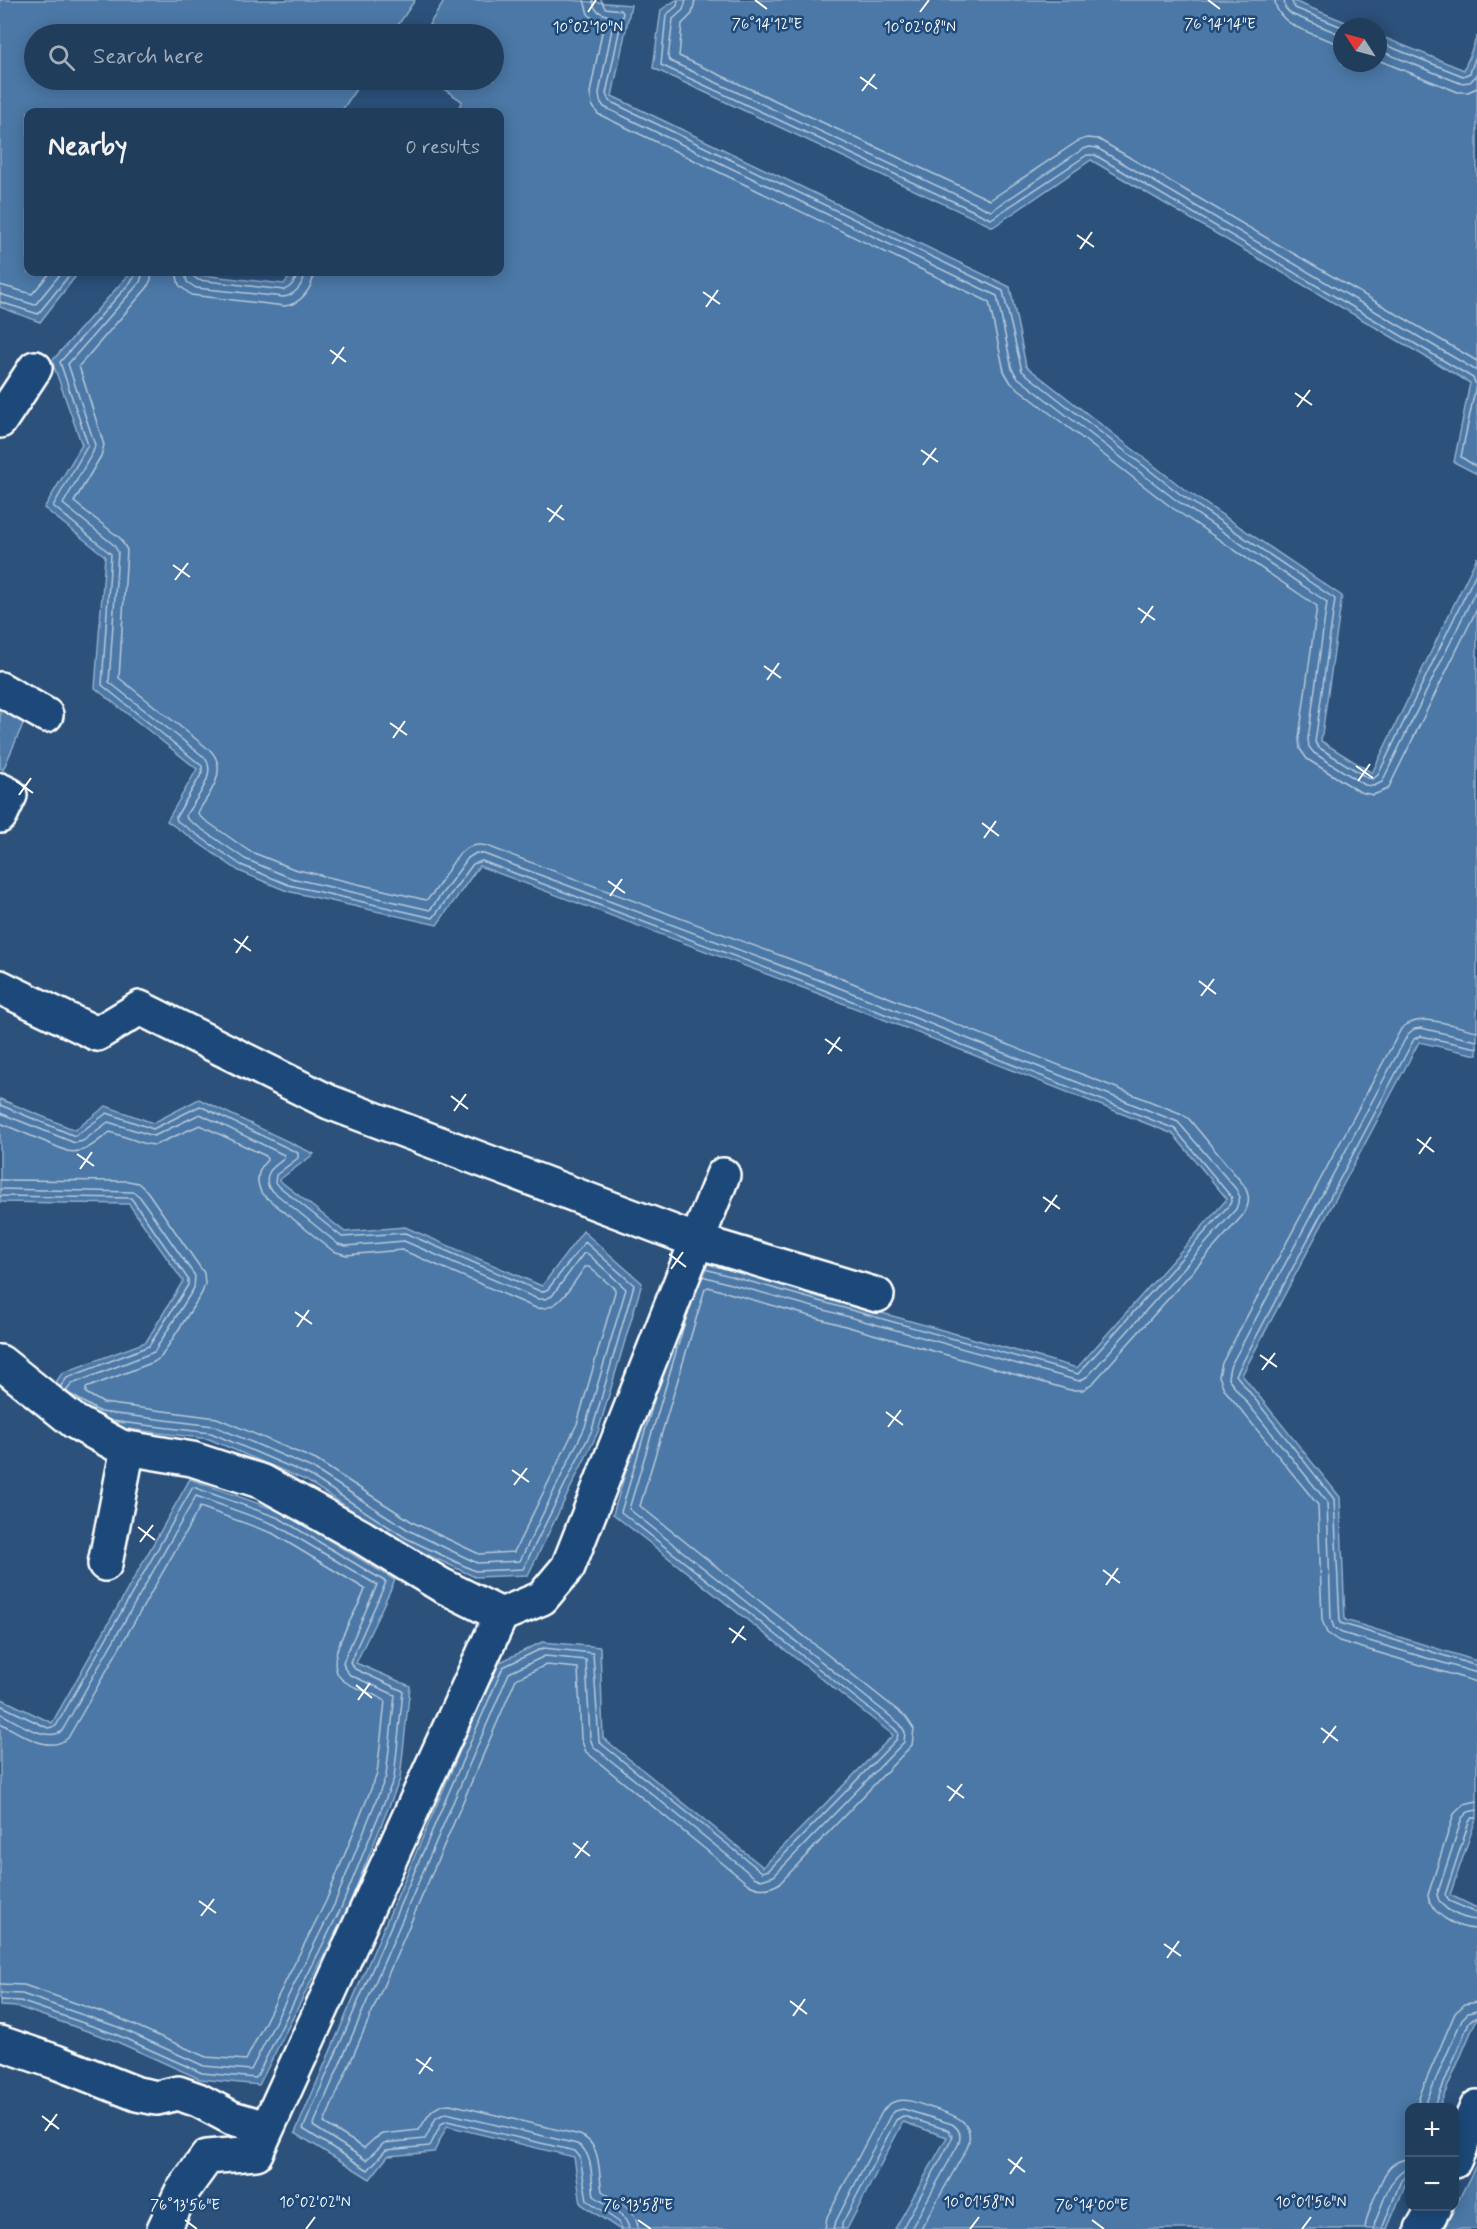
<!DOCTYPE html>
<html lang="en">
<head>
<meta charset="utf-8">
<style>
	:root { --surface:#213d5c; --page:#2d4865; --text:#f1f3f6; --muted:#a2aebb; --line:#3e5672 }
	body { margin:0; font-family:Mynerve,sans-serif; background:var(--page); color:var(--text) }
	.controls { position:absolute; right:18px; bottom:18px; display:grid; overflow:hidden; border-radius:12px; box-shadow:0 3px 15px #0003 }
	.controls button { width:54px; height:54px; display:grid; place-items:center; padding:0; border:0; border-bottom:2px solid var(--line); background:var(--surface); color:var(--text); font:30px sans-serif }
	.compass { position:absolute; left:1333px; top:18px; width:54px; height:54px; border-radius:50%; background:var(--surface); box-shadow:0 3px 15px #0003; rotate:306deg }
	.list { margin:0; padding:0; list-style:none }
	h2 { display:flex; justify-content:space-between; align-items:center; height:78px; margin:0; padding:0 24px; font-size:26px }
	h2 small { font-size:20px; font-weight:400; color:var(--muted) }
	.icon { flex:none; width:33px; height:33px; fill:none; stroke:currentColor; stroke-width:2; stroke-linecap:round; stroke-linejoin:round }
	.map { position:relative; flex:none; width:1477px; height:2229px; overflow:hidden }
	.search { position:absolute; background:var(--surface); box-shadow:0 3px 15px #0003; left:24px; top:24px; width:480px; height:66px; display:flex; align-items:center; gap:15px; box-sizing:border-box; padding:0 21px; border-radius:33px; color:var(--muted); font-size:22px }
	.panel { position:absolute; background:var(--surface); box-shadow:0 3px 15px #0003; left:24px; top:108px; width:480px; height:168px; border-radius:12px }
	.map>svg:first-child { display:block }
	.water { fill:#4b78a6; stroke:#93aeca; stroke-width:1.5 }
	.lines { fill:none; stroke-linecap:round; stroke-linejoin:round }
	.shore { stroke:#b7c9db; stroke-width:1.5 }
	.minor-casing { stroke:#fff; stroke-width:38 }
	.minor { stroke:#1f4a7a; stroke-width:33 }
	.ticks { fill:none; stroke:#fff; stroke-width:2 }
	.ticks-label { font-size:15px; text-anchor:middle; fill:#fff; stroke:#1f4a7a; stroke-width:5; stroke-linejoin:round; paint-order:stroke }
</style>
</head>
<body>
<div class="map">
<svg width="1477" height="2229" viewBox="0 0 1477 2229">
	<rect width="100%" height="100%" fill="#2c517b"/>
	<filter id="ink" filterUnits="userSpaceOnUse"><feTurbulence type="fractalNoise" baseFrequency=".0167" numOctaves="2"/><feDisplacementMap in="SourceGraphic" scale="12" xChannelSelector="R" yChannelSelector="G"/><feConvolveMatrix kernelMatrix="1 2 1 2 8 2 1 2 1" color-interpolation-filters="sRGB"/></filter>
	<g filter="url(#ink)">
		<!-- water -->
		<path class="water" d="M 0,0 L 415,0 L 392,34 L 34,34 L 34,80 L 362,80 L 341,112 L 28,112 L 28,272 L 79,272 L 40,322 L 0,307 Z
			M 445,0 L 568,0 L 631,5 L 612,96 L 1010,287 L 1026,366 L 1184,489 L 1342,596 L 1321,741 L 1372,773 L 1477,557 L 1477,1055 L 1419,1042 L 1242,1375 L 1340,1497 L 1345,1620 L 1477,1661 L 1477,1816 L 1450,1895 L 1477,1908 L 1477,2018 L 1439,2107 L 1410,2108 L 1409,2176 L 1387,2229 L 895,2229 L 947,2137 L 903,2122 L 847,2229 L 619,2229 L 581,2204 L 574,2157 L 447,2126 L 434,2152 L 388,2156 L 370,2179 L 295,2133 L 498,1663 L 542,1642 L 600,1647 L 603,1738 L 763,1867 L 893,1735 L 613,1514 L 690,1259 L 1077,1368 L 1227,1199 L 1173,1134 L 822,995 L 479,866 L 437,925 L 287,891 L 239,871 L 167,821 L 197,769 L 95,688 L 105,556 L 44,508 L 82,445 L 52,361 L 131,272 L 173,272 L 284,284 L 293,272 L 500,272 L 500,112 L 456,112 L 462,101 L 430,80 L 494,80 L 494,34 L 423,34 Z
			M 676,0 L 1291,0 L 1358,27 L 1342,27 L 1342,63 L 1378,63 L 1378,35 L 1464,70 L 1477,36 L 1477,474 L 1454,462 L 1470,383 L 1091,160 L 993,227 L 653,68 L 661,10 Z
			M 0,695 L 30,708 L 3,770 L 0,768 Z
			M 0,1099 L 75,1130 L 106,1106 L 153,1123 L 199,1099 L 314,1154 L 279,1180 L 345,1232 L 405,1227 L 542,1286 L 583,1231 L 642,1283 L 598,1432 L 528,1575 L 475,1577 L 403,1543 L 307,1481 L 209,1439 L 95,1425 L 47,1396 L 62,1373 L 146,1342 L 183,1281 L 129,1204 L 0,1202 Z
			M 190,1479 L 282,1512 L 395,1580 L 356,1663 L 410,1686 L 400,1779 L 347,1910 L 259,2085 L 200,2079 L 113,2040 L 18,2007 L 0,2006 L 0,1698 L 52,1723 Z
			M 1477,2163 L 1477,2229 L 1444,2229 Z"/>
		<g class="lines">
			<!-- shore -->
			<path class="shore" d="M 584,0 L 588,14 L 603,27 L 590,93 L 592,105 L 598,114 L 989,302 L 1004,371 L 1011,383 L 1171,507 L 1317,606 L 1299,738 L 1300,749 L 1307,759 L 1360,792 L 1373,795 L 1388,789 L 1477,609
				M 593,0 C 594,16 606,12 614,19 L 599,93 L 600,101 L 604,107 L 997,296 L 1012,369 L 1017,377 L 1176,500 L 1327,602 L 1308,739 L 1309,747 L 1314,753 L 1365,785 L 1374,786 L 1382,782 L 1477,588
				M 601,0 L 605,8 L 621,10 L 623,13 L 606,94 L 609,101 L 1003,291 L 1022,371 L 1180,494 L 1335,599 L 1315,742 L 1318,747 L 1368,778 L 1373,779 L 1378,775 L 1477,571
				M 678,0 L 677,6 L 666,15 L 661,65 L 991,219 L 1087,155 L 1095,155 L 1473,378 L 1476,385 L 1461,457 L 1477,467
				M 686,0 L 683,10 L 673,19 L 668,58 L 670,61 L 991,211 L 1083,149 L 1090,147 L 1097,148 L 1477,371
				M 695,0 L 692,14 L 682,24 L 679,56 L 990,200 L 1078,141 L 1087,138 L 1098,139 L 1477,361
				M 1275,0 C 1276,27 1320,36 1342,45
				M 1284,0 L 1285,8 L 1291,14 L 1342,35
				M 1291,0 L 1295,8 L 1342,27
				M 1378,42 L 1463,76 L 1470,73 L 1477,53
				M 1378,50 L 1460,83 L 1470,82 L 1477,75
				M 1378,60 L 1458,92 L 1468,92 L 1477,88
				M 135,272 L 134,278 L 60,362 L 88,445 L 53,506 L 111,554 L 102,685 L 202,766 L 202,773 L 176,817 L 177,821 L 241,865 L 289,885 L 433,918 L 473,864 L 482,861 L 824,990 L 1175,1129 L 1232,1198 L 1230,1204 L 1078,1374 L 705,1269
				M 143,272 L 140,282 L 68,364 L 95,445 L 93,452 L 63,504 L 114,545 L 118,552 L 109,682 L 204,757 C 219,773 195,800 186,815 L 187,819 L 245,859 L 291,878 L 430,910 L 468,858 L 476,853 L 484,854 L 827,983 L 1178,1122 L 1236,1189 L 1240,1197 L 1236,1209 L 1088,1376 L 1079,1381 L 702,1276
				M 152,272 L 151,279 L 147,288 L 79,366 L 104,445 L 101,456 L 74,502 L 120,538 L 127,550 L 119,678 L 211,751 C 229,771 209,794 198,812 L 199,816 L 249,851 L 294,869 L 426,900 C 447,885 453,837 487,846 L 830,974 L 1182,1114 L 1189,1119 L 1243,1184 C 1250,1194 1250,1205 1243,1215 L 1094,1382 L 1083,1390 L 1070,1390 L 708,1287 L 705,1289 L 640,1506 L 906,1717 L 914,1729 L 912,1745 L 780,1883 C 769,1890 759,1891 748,1884 L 586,1752 L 581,1739 L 578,1668 L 546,1665 L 516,1679 L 324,2123 L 364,2148 L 374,2139 L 382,2134 L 419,2130 C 428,2117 431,2105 450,2104 L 580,2135 C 602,2144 598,2171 602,2191 C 617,2202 637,2208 638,2229
				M 176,272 L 179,285 L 191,295 L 285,306 C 301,304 313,288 314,272
				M 185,272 L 187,282 L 196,288 L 284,297 C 296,295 304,283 305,272
				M 192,272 L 194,277 L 198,280 L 284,290 C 291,288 297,279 298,272
				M 0,285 L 32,294 L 51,272
				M 0,294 L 35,305 L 62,272
				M 0,302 L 38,314 L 72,272
				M 1477,1031 C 1455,1027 1418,1010 1401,1029 L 1222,1363 L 1219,1376 L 1224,1389 L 1318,1505 L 1322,1620 L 1327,1633 L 1339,1641 L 1477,1682
				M 1477,1041 L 1421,1028 L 1414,1029 L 1408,1034 L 1230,1367 L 1228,1377 L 1232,1384 L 1327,1502 L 1331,1619 L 1334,1628 L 1342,1633 L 1477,1673
				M 1477,1048 L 1421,1036 L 1414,1039 L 1236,1375 L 1334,1499 L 1340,1623 L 1477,1666
				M 0,1105 L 75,1136 L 107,1113 L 153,1129 L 200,1106 L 298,1153 L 298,1158 L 276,1175 L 275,1183 L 342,1237 L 405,1233 L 542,1292 L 548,1289 L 585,1242 L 634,1285 L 592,1430 L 523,1569 L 475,1571 L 406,1538 L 309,1475 L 211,1433 L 111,1421
				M 0,1113 L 75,1143 L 83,1141 L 108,1122 L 154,1136 L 200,1114 L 284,1155 L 284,1159 C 273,1167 263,1173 269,1188 L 338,1244 L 346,1246 L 404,1241 L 538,1299 L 545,1299 L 552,1296 L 583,1254 L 587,1253 L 626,1289 L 585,1427 L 520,1561 L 477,1563 L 410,1531 L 312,1468 L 214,1426 L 100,1412 L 68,1393 L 67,1390 L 72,1384 L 154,1352 L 194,1288 L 195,1276 L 140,1197 L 134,1192 L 0,1189
				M 0,1123 L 67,1151 C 85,1155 96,1142 110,1132 L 146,1144 L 155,1145 L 200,1125 L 266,1156 L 267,1160 C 257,1170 255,1181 262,1194 L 333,1251 L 346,1255 L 402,1250 L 536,1308 C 560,1312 572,1284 585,1267 L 589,1267 L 615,1289 L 615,1292 L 577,1424 L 514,1552 L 479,1554 L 414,1523 L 316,1460 L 217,1418 L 103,1403 L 86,1393 L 86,1388 L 154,1362 L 161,1357 L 202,1293 L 205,1284 L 204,1273 L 147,1191 L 138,1183 L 128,1181 L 0,1180
				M 0,1196 L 131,1198 L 188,1279 L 188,1285 L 149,1346 L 67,1378 L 60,1387
				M 0,1705 L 48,1728 L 56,1726 L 193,1487 L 279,1518 L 386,1582 L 350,1662 L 355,1669 L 403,1691 L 394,1778 L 341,1908 L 256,2078 L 202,2073 L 115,2034 L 20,2001 L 0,2000
				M 0,1713 C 15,1721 47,1743 62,1731 L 196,1496 L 276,1525 L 377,1585 L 343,1662 L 345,1669 L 350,1675 L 395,1695 L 386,1776 L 334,1905 L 251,2070 L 204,2066 L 118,2027 L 22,1994 L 0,1993
				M 0,1723 C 20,1733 48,1755 68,1738 L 200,1507 L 272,1533 L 365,1589 C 359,1612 317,1662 344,1681 C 356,1690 373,1692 385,1701 L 377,1774 L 326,1901 L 246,2060 L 206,2057 L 121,2019 L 24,1985 L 0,1984
				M 1477,1801 L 1464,1804 L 1454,1814 L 1428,1895 C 1431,1915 1458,1929 1477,1929
				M 1477,1810 L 1468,1812 L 1462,1818 L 1437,1895 C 1440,1910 1463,1919 1477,1920
				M 1477,1818 L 1472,1818 L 1469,1822 L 1445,1895 L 1449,1901 L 1477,1913
				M 1417,2108 L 1419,2097 L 1455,2013 L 1465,2004 L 1477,2002
				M 1426,2108 L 1427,2100 L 1462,2019 L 1468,2013 L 1477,2011
				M 1434,2108 L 1469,2022 L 1472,2019 L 1477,2018
				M 621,2229 L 619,2222 L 587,2200 L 580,2157 L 575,2151 L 447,2121 L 441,2124 L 430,2146 L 386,2150 L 368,2170 L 303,2129 L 503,1667 L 543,1648 L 593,1653 L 599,1742 L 762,1872 L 769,1870 L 897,1739 L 898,1733 L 895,1729 L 621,1512 L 655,1397
				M 629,2229 C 627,2213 606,2205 594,2196 C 591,2180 594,2152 577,2144 L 446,2113 L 436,2118 L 425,2139 L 384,2143 L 366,2160 L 313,2126 L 509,1673 L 545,1656 L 586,1660 L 590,1738 L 593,1746 L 754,1877 L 761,1880 L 774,1876 L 904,1742 L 905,1732 L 900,1724 L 629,1509 L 688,1312
				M 825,2229 L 827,2217 L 882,2112 C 886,2106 891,2102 897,2101 C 908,2098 919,2104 929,2107 C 950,2114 978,2119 967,2148 L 921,2229
				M 834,2229 L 836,2221 L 890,2116 L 895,2111 L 903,2109 L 952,2124 C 960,2129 962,2136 958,2145 L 911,2229
				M 842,2229 L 842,2224 L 896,2120 L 903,2116 L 948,2130 L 953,2137 L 902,2229
				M 1365,2229 C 1366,2216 1382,2175 1391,2166 C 1397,2161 1403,2159 1410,2159
				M 1374,2229 L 1375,2222 C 1382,2207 1391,2169 1410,2168
				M 1382,2229 L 1401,2180 L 1405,2176 L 1410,2176"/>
			<!-- minor casing -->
			<g class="minor-casing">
				<path id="minor" d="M 0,421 L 35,368
					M 0,689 L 46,715
					M 0,790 L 10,795 L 0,816
					M 0,987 L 97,1034 L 140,1008 L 329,1102 L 697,1241 L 877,1295
					M 0,1362 L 75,1422 L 121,1447 L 192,1459 L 263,1482 L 362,1537 L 441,1585 L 501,1615
					M 105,1564 L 128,1448
					M 0,2043 L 56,2062 L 137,2094 L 157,2098 L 178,2093 L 198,2100 L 232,2118 L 267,2128
					M 1454,2161 L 1477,2107
					M 164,2229 L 181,2193 L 207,2157 L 256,2153 L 501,1615 L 542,1598 L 568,1567 L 723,1175
					M 1422,2229 L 1435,2206"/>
			</g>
			<!-- minor -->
			<use href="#minor" class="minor"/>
		</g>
	</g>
	<!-- ticks -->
	<path class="ticks" d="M 755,0 L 767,9M 1208,0 L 1220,9M 588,12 L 596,0M 920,12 L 929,0M 860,77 L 877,89M 862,91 L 875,74M 1077,235 L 1094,247M 1080,249 L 1092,232M 703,292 L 720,304M 706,307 L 718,290M 330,350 L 346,362M 332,364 L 344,347M 1295,393 L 1312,405M 1297,407 L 1310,390M 921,450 L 938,462M 923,465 L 936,448M 547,508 L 564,520M 549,522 L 562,505M 173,565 L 190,577M 175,580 L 188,563M 1138,608 L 1155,620M 1141,623 L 1153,606M 764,666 L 781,678M 767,680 L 779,663M 390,723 L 407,735M 393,738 L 405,721M 1356,766 L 1373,778M 16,781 L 33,793M 1358,781 L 1370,764M 19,795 L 31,778M 982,823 L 999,836M 984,838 L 996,821M 608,881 L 625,893M 610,896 L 622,879M 234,939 L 251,951M 236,953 L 248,936M 1199,981 L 1216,994M 1201,996 L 1214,979M 825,1039 L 842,1051M 828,1054 L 840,1037M 451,1096 L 468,1109M 454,1111 L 466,1094M 1417,1139 L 1434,1152M 77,1154 L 94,1166M 1419,1154 L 1431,1137M 80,1169 L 92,1152M 1043,1197 L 1060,1209M 1045,1212 L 1057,1195M 669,1254 L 686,1267M 671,1269 L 683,1252M 295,1312 L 312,1324M 297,1327 L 309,1310M 1260,1355 L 1277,1367M 1262,1370 L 1275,1353M 886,1412 L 903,1425M 888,1427 L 901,1410M 512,1470 L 529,1482M 514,1485 L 527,1468M 138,1527 L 155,1540M 140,1542 L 153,1525M 1103,1570 L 1120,1583M 1106,1585 L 1118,1568M 729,1628 L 746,1640M 732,1643 L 744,1626M 356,1685 L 372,1698M 358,1700 L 370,1683M 1321,1728 L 1338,1741M 1323,1743 L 1336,1726M 947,1786 L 964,1798M 949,1801 L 962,1784M 573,1843 L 590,1856M 575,1858 L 588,1841M 199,1901 L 216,1913M 201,1916 L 214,1899M 1164,1944 L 1181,1956M 1167,1958 L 1179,1941M 790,2001 L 807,2014M 793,2016 L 805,1999M 416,2059 L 433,2071M 419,2074 L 431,2057M 42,2116 L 59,2129M 45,2131 L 57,2114M 1008,2159 L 1025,2172M 1010,2174 L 1022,2157M 185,2220 L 197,2229M 638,2220 L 651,2229M 1092,2220 L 1104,2229M 306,2229 L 315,2217M 970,2229 L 979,2217M 1302,2229 L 1311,2217"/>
	<g class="ticks-label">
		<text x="767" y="29">76°14'12"E</text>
		<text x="1220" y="29">76°14'14"E</text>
		<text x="588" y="32">10°02'10"N</text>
		<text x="920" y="32">10°02'08"N</text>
		<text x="315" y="2207">10°02'02"N</text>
		<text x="979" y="2207">10°01'58"N</text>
		<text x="1311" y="2207">10°01'56"N</text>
		<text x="185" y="2210">76°13'56"E</text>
		<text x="638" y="2210">76°13'58"E</text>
		<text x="1092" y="2210">76°14'00"E</text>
	</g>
</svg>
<div class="controls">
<button>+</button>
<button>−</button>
</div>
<svg class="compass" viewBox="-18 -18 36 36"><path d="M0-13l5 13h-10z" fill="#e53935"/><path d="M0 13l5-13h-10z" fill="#a2aebb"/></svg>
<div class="search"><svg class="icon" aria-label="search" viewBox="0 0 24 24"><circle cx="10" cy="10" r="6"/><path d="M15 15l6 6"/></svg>Search here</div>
<section class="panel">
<h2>Nearby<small>0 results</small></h2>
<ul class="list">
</ul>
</section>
</div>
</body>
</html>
